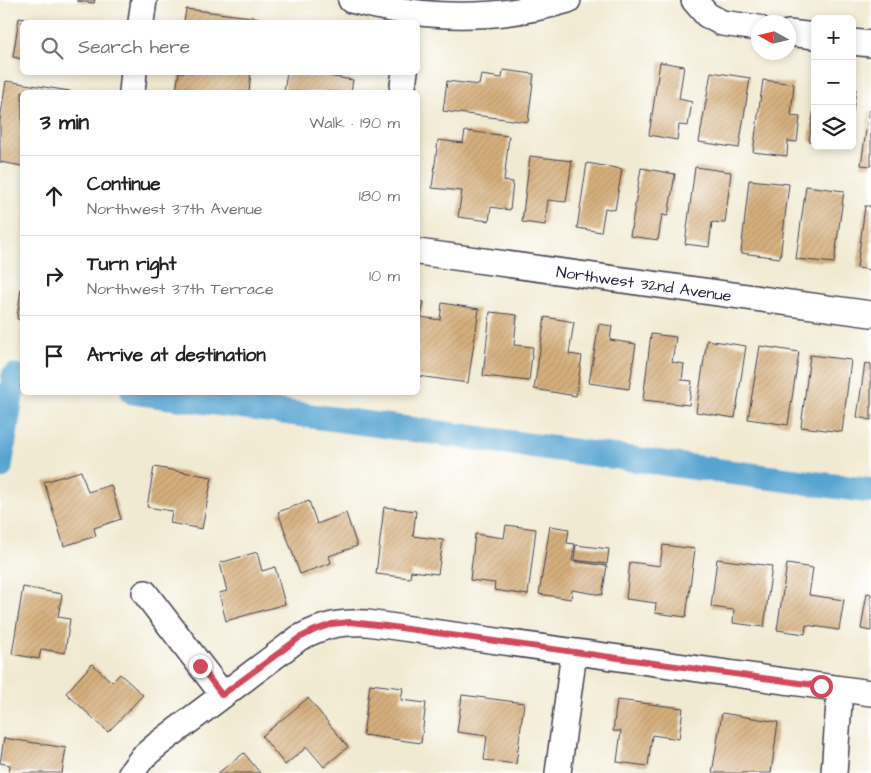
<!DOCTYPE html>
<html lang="en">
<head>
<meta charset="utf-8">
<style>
	:root { --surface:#fff; --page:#f6f6f6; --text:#222; --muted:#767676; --line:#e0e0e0 }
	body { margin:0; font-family:"Architects Daughter",sans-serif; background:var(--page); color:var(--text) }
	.controls { position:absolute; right:15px; top:15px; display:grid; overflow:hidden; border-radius:8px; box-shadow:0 2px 8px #0003 }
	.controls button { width:45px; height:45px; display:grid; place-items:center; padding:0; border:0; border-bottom:1px solid var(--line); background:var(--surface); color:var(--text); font:25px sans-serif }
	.compass { position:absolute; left:751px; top:15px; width:45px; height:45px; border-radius:50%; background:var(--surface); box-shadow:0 2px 8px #0003; rotate:278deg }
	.stop { position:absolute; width:15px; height:15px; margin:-11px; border:4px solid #d1495b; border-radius:50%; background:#fff }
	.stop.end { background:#d1495b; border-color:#fff; box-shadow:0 1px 5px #0008 }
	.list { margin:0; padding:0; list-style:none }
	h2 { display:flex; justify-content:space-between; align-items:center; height:65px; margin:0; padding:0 20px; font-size:21px }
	h2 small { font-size:16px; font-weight:400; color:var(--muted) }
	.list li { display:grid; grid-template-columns:32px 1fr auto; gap:15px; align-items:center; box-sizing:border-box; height:80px; padding:0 20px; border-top:1px solid var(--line) }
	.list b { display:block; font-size:19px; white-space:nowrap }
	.list p { margin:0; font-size:16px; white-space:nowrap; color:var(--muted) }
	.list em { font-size:16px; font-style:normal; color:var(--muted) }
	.icon { flex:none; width:28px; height:28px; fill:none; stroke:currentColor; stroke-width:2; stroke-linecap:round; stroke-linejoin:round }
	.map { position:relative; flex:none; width:871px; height:773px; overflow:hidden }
	.search { position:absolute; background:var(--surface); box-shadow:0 2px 8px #0003; left:20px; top:20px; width:400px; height:55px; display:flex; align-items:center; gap:12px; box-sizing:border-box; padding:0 18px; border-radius:8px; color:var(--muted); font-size:19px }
	.panel { position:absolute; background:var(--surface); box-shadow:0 2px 8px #0003; left:20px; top:90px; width:400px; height:305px; border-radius:8px }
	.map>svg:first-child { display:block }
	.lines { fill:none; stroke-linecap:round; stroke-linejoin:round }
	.canal { stroke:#57a4d0; stroke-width:25 }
	.building { fill:url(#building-hatch) }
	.street-casing { stroke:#414052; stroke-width:28 }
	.street { stroke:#fff; stroke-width:25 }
	.route { stroke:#d1495b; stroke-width:6 }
	.labels { text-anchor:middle; stroke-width:4; stroke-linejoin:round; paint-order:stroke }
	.street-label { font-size:16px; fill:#22223b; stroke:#fff }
</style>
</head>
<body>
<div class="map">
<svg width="871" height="773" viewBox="0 0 871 773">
	<defs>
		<pattern id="building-hatch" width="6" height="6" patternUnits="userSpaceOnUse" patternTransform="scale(1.25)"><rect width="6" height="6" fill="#d5af7d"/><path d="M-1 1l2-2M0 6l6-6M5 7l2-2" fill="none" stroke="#b7966d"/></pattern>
	</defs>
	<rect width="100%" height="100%" fill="#fff"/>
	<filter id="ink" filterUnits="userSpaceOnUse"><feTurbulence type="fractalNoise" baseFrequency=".02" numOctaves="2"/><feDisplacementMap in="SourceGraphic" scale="10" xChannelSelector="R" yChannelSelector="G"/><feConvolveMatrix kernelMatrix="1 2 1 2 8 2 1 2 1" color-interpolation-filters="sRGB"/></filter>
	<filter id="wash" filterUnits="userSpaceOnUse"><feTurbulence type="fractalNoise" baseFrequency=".0096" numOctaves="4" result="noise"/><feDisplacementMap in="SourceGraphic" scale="20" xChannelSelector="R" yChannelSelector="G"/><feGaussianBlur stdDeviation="1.12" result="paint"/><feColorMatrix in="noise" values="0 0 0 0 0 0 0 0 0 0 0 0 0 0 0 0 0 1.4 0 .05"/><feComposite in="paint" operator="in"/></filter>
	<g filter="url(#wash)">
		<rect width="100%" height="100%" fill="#f1ead2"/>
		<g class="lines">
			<!-- canal -->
			<path class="canal" d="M 133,392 L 871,491
				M 0,467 L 14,376 L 22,378"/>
		</g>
		<g id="blocks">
			<!-- building -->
			<path class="building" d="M 77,0 L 95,0 L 94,3 L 77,1 Z
				M 186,9 L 259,18 L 258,22 L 184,22 Z
				M 19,18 L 41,21 L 41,22 L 22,22 L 22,59 L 13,57 Z
				M 660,62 L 684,66 L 679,99 L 692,102 L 688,126 L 679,125 L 677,140 L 649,135 Z
				M 503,70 L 534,74 L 528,122 L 443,111 L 447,81 L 479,85 L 481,75 L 502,78 Z
				M 179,72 L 251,72 L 249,92 L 176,92 Z
				M 287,72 L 329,72 L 328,76 L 353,80 L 351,92 L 284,92 Z
				M 711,72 L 750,78 L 739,148 L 699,142 Z
				M 763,80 L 794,84 L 791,116 L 800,117 L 797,142 L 788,141 L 787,156 L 753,152 Z
				M 6,81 L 70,91 L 70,92 L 22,92 L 22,166 L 0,162 L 0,121 Z
				M 852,89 L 856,89 L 853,112 L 852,112 Z
				M 814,108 L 815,108 L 815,142 L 809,141 Z
				M 869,110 L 871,111 L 871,166 L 861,165 Z
				M 465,131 L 509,136 L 504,181 L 513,182 L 510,210 L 491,207 L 489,221 L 458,217 L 462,191 L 432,188 L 438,140 L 463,143 Z
				M 530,156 L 572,161 L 566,202 L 548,200 L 545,225 L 522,222 Z
				M 587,163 L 622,169 L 615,210 L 605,208 L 601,232 L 577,228 Z
				M 695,167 L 731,172 L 725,223 L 712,222 L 709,247 L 685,244 Z
				M 641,168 L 675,174 L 668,216 L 662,215 L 658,240 L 630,236 Z
				M 749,180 L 789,184 L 780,258 L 741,253 Z
				M 806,186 L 844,191 L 834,263 L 796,259 Z
				M 865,206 L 871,206 L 871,270 L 857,268 Z
				M 21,288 L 22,288 L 22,320 L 17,319 Z
				M 418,301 L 424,302 L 421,317 L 440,320 L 442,303 L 479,309 L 468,383 L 418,376 Z
				M 490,312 L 517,315 L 514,345 L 533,347 L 529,381 L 483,376 Z
				M 545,317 L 574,322 L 569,354 L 582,356 L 576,396 L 534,389 Z
				M 599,324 L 612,326 L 610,340 L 636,344 L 629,389 L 589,383 Z
				M 651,334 L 676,337 L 672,362 L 684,364 L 682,380 L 692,381 L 689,405 L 643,400 Z
				M 707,340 L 746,346 L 735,418 L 696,412 Z
				M 760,346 L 799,352 L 788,425 L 748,419 Z
				M 810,355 L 851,360 L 842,432 L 801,427 Z
				M 865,363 L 871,364 L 871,420 L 857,417 Z
				M 154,467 L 212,477 L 202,529 L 170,523 L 172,511 L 147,507 Z
				M 81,471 L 88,492 L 111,485 L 121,519 L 94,528 L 96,536 L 64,546 L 44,482 Z
				M 309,501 L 317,524 L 346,513 L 357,546 L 329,556 L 331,563 L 300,574 L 278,512 Z
				M 384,507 L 416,511 L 413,536 L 443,540 L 438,574 L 411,571 L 410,578 L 376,574 Z
				M 506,525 L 536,529 L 528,595 L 494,590 L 495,583 L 470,580 L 475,534 L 504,538 Z
				M 550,526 L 569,529 L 567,543 L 575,544 L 572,561 L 607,566 L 602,595 L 572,590 L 571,599 L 539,594 Z
				M 576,545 L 609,549 L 607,564 L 574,560 Z
				M 663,545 L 695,549 L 686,617 L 655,613 L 656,603 L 626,599 L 630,562 L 660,566 Z
				M 257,552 L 262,571 L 275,567 L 285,604 L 226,621 L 219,593 L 227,591 L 220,563 Z
				M 717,559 L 772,566 L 764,627 L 733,623 L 734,610 L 711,607 Z
				M 787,564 L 813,568 L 809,595 L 844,600 L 839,630 L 806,625 L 805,634 L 777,630 Z
				M 23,587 L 62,594 L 58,617 L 70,619 L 65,653 L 41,649 L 39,659 L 12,654 Z
				M 867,593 L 871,594 L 871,631 L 861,629 Z
				M 92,664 L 112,682 L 120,674 L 143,695 L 108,732 L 66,693 Z
				M 370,684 L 403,688 L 401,700 L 426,703 L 421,743 L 363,735 Z
				M 462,695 L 524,703 L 516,764 L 484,760 L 487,736 L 457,732 Z
				M 308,698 L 348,747 L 324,767 L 307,747 L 285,765 L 262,736 Z
				M 617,700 L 683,708 L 679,739 L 652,735 L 648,766 L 617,762 L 621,731 L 613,731 Z
				M 722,713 L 778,722 L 771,773 L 712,773 Z
				M 4,738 L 66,748 L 62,773 L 9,773 L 10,765 L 0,763 Z
				M 244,753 L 260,773 L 218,773 Z"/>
		</g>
	</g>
	<g filter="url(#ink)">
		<use href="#blocks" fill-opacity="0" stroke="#414052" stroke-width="1"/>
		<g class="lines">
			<!-- street casing -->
			<g class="street-casing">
				<path id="street" d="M 351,0 C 424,20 496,21 568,0
					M 694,0 L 707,15 L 722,23 L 758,28
					M 141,22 L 144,0
					M 788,33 L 815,36
					M 852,42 L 871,44
					M 132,92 L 134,72
					M 402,92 L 405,72
					M 418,252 L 871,314
					M 145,593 L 223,695
					M 131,773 L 143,757 L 157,745 L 299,638 C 324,625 339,622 367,623 L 871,693
					M 558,773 L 574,652
					M 834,773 L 840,689"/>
			</g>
			<!-- street -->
			<use href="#street" class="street"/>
		</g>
	</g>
	<g class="lines" filter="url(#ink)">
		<!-- route -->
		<path class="route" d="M 200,666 L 222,695 L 299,638 L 315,630 L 332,624 L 350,622 L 386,626 L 821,686"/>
	</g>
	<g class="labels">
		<!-- street labels -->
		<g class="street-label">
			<text transform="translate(644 283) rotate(8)" y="6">Northwest 32nd Avenue</text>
		</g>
	</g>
</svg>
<div class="controls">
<button>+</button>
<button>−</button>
<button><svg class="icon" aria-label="layers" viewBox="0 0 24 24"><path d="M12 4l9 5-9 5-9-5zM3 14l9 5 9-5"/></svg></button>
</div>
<svg class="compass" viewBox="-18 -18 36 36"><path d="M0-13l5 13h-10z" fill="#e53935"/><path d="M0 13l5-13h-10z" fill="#767676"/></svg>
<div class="stop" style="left:821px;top:686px"></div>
<div class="stop end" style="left:200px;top:666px"></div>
<div class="search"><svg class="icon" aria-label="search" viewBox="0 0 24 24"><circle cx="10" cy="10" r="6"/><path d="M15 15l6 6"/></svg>Search here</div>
<section class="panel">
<h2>3 min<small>Walk · 190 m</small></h2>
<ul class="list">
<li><svg class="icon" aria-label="ahead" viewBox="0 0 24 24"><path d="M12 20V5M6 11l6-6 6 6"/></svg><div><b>Continue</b><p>Northwest 37th Avenue</p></div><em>180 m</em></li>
<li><svg class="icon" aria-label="right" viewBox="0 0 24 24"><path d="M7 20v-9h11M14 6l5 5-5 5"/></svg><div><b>Turn right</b><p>Northwest 37th Terrace</p></div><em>10 m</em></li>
<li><svg class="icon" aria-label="arrive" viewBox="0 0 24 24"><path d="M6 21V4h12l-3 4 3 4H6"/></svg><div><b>Arrive at destination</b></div></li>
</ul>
</section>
</div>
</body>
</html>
